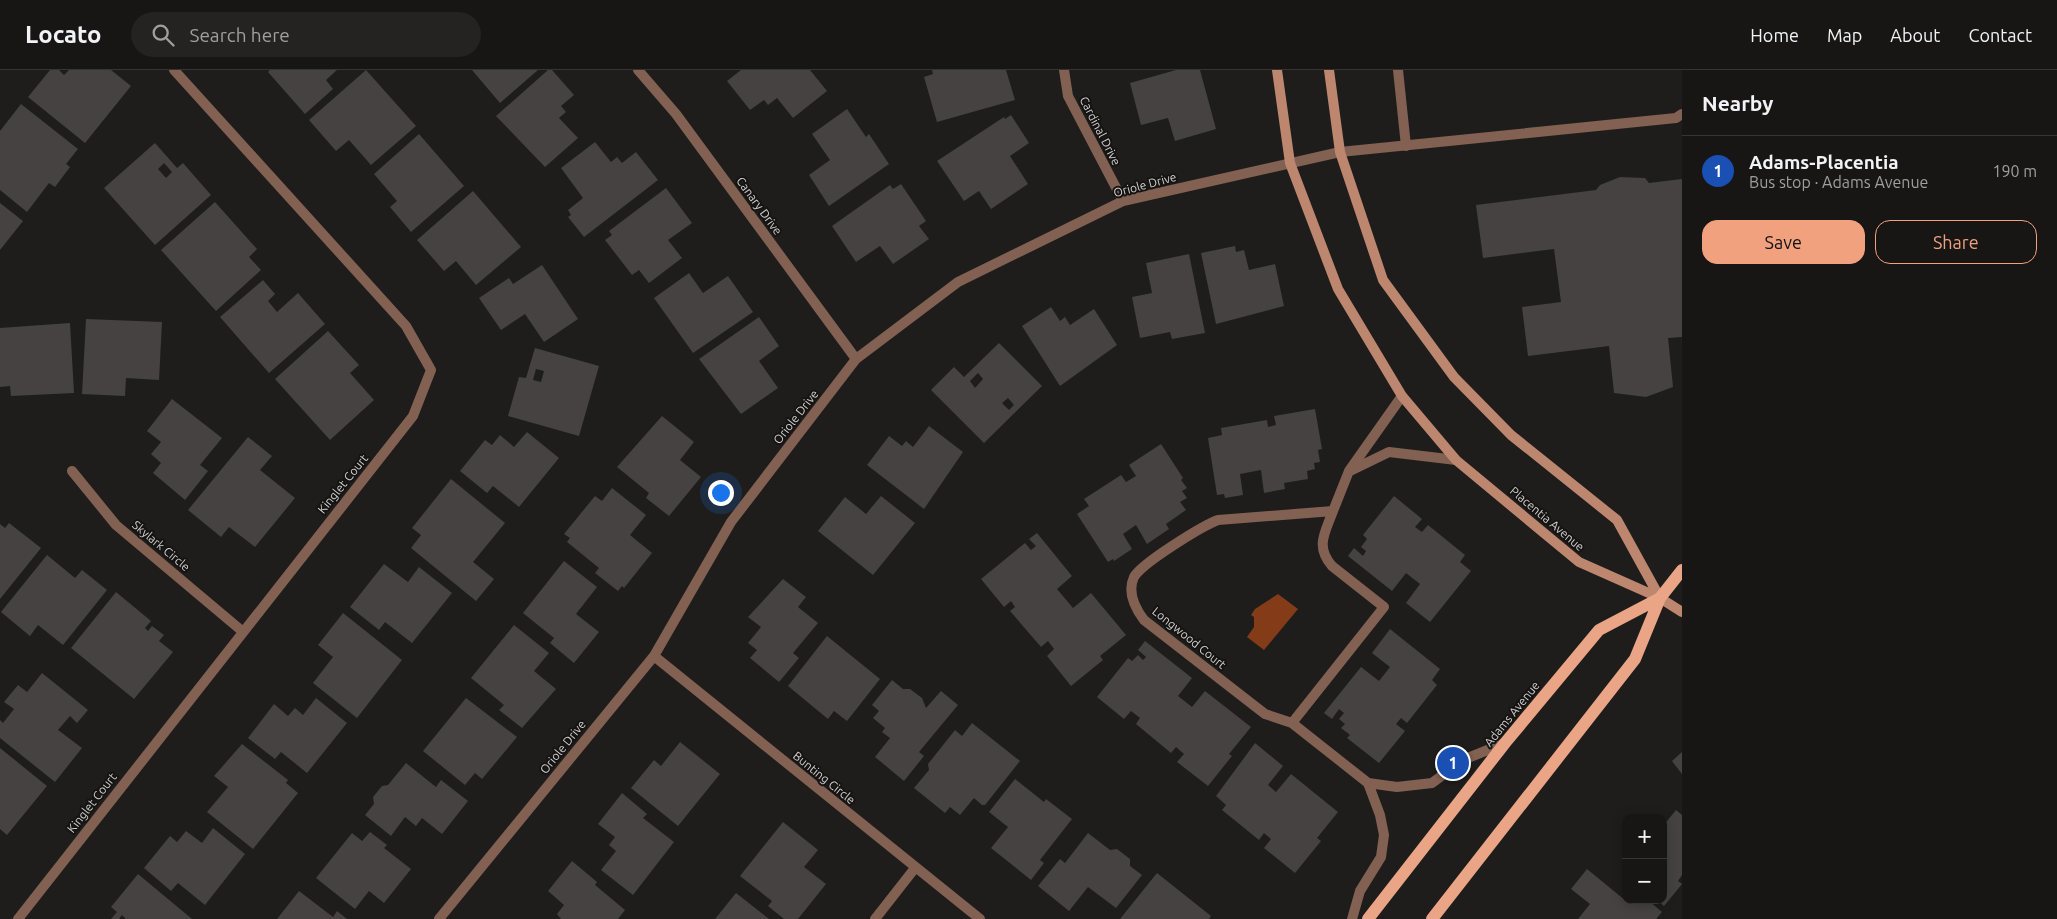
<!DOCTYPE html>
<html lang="en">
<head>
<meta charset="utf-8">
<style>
	:root { --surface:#171615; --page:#242322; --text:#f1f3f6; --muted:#9e9fa0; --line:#363534; --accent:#f2a17e }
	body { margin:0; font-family:Ubuntu,sans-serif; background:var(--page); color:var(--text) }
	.controls { position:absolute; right:15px; bottom:15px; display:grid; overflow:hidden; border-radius:10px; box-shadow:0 2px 12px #0003 }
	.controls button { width:45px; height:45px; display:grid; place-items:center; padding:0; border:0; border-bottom:1px solid var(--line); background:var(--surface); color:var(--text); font:25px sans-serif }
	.you { position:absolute; left:720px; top:422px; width:18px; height:18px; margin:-12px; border:4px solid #fff; border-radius:50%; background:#1a73e8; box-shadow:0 0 0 8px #1a73e833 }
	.badge { display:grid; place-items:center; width:32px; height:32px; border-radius:50%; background:var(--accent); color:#fff; font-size:16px; font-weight:700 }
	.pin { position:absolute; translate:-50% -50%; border:2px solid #fff; box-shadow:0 1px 5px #0006 }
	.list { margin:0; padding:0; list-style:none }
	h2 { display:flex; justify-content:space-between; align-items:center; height:65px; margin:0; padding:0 20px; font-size:21px }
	h2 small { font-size:16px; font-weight:400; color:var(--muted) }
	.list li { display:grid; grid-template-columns:32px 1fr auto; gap:15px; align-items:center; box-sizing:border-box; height:70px; padding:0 20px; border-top:1px solid var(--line) }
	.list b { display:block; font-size:19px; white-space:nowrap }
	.list p { margin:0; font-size:16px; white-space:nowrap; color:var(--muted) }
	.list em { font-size:16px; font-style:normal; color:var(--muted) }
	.actions { display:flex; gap:10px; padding:15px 20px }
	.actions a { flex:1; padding:11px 0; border:1px solid var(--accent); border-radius:15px; text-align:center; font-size:18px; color:var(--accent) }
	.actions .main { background:var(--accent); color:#111 }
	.icon { flex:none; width:28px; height:28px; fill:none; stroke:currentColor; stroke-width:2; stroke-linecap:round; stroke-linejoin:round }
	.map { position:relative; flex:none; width:1682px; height:849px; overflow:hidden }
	header { display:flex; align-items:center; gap:30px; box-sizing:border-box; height:70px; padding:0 25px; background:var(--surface); border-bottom:1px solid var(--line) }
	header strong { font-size:24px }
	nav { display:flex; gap:28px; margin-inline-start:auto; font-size:18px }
	.search { width:350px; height:45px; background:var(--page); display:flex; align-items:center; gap:12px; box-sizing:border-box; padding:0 18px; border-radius:28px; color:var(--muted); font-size:19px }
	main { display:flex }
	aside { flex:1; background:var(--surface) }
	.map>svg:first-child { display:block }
	.water { fill:#843c18 }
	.building { fill:#454241; fill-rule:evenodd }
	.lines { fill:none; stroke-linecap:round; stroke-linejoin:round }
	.lane { stroke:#826152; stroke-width:10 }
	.street { stroke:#826152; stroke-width:10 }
	.secondary { stroke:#bd876f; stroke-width:10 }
	.primary { stroke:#eaa486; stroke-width:12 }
	.labels { text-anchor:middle; stroke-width:4; stroke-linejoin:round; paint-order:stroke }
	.street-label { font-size:12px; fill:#d3d2d1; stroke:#161413 }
</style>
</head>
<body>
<header>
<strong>Locato</strong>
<div class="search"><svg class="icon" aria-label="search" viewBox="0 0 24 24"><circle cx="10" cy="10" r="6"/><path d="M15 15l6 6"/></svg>Search here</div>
<nav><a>Home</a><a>Map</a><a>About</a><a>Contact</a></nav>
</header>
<main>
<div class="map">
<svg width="1682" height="849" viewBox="0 0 1682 849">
	<rect width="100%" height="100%" fill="#1f1d1c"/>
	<!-- water -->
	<path class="water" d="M 1278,524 L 1298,539 L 1264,580 L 1247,567 L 1254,557 L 1254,547 L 1251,545 L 1255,539 Z"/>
	<!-- building -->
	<path class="building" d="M 50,0 L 59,0 L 64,5 L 69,0 L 111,0 L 131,16 L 85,73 L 28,27 Z
		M 270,0 L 337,0 L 326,10 L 333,19 L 305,44 L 268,2 Z
		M 366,0 L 416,56 L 371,95 L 349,70 L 336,81 L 309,50 Z
		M 472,0 L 538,0 L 500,33 Z
		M 548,0 L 552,0 L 574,25 L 561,36 L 566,42 L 559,48 L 578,68 L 545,97 L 496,46 Z
		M 741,0 L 810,0 L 827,21 L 793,48 L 777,28 L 768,35 L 764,30 L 750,40 L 727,11 Z
		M 932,0 L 1006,0 L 1015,30 L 937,52 L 924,7 L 933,4 Z
		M 1176,0 L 1200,0 L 1216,59 L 1175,71 L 1168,48 L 1141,55 L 1130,13 Z
		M 21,34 L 78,79 L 66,94 L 70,97 L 55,117 L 49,113 L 27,142 L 0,120 L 0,61 Z
		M 847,39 L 866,67 L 869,64 L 889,94 L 829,136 L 809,105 L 830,90 L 812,64 Z
		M 1011,45 L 1029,73 L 1010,86 L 1028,114 L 991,139 L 979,121 L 964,131 L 937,91 L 1004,47 L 1005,49 Z
		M 419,64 L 464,116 L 411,162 L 390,137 L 397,131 L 374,104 Z
		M 595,72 L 611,92 L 617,87 L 622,93 L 636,82 L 658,110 L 584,167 L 568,147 L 571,145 L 568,140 L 583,128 L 561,98 Z
		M 155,73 L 177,98 L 183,93 L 211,125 L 155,175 L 104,118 ZM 164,93 L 172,102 L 166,108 L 158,99 Z
		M 1620,107 L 1645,108 L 1649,113 L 1682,109 L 1682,267 L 1668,268 L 1673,317 L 1646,327 L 1614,323 L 1609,276 L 1528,286 L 1522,237 L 1561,232 L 1554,179 L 1483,188 L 1476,135 L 1596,120 L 1600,115 Z
		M 901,114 L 926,151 L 919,156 L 929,169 L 893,194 L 880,176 L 856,192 L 832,156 L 890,115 L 893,119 Z
		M 666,118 L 692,153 L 668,170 L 682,188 L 649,213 L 639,200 L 632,205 L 605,170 L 612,165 L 609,161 Z
		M 473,121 L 521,177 L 476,215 L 456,191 L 444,201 L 417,170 Z
		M 215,132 L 257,179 L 249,187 L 261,200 L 216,241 L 161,180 Z
		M 0,133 L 23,151 L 0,180 Z
		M 1235,176 L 1236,182 L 1244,180 L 1249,200 L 1275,194 L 1284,236 L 1216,254 L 1201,183 Z
		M 1189,184 L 1205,263 L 1172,269 L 1170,262 L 1140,268 L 1132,227 L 1152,223 L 1146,193 Z
		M 542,195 L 578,249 L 544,272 L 525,244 L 501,260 L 479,228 L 509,208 L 513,214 Z
		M 689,203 L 703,223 L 728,206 L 753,242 L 693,283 L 654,228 Z
		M 263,210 L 275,224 L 268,231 L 277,242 L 298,223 L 325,254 L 269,303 L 220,247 Z
		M 1051,237 L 1060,251 L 1065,247 L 1070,255 L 1094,239 L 1117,275 L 1060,316 L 1022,256 Z
		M 759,247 L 779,276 L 759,291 L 778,318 L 741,344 L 699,289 Z
		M 86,249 L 162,252 L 159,310 L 126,308 L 125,326 L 82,324 Z
		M 70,253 L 74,323 L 11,326 L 10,316 L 0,317 L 0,258 Z
		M 328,261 L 359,295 L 350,303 L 374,330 L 330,370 L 275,309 Z
		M 999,273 L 1042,316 L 984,373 L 931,320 L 954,297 L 964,307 ZM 978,303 L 983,309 L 975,318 L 970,311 ZM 1008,328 L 1014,335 L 1009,340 L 1002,333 Z
		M 535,278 L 599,296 L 579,366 L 508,346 L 519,307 L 526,308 ZM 536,299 L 544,301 L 541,312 L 533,310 Z
		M 172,329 L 222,368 L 200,395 L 208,401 L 185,430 L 153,403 L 161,393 L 151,384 L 161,372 L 147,361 Z
		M 1315,339 L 1322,379 L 1318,380 L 1320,392 L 1314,393 L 1315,399 L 1307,401 L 1308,409 L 1284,413 L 1285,419 L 1264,423 L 1261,400 L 1240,404 L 1243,425 L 1225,428 L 1224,424 L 1217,425 L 1208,368 L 1222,365 L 1221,358 L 1267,350 L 1268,357 L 1276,355 L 1274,346 Z
		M 662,346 L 694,372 L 680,390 L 701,407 L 669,446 L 646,428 L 649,423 L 617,397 Z
		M 929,356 L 963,382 L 924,439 L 867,395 L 889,366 L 902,376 L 906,371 L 913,377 Z
		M 527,362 L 559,388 L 519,437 L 493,416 L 487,423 L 460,401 L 485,370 L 492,375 L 500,365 L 514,377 Z
		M 248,367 L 272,386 L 260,400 L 295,428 L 255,477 L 229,457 L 221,467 L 188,440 Z
		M 1161,374 L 1183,408 L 1181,410 L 1187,418 L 1182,421 L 1187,428 L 1180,432 L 1186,440 L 1166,454 L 1169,459 L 1147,474 L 1136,455 L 1123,464 L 1132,479 L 1114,491 L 1113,489 L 1108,492 L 1077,444 L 1089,436 L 1084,429 L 1121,405 L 1126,412 L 1136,406 L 1129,395 Z
		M 451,409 L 505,453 L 473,492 L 494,509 L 476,531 L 411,478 L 421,465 L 412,458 Z
		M 612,418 L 646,445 L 630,465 L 652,483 L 624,518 L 622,516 L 618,521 L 595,503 L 599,498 L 567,472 L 570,468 L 564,464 L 595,426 L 602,431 Z
		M 881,426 L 915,453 L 873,505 L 818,461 L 845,427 L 866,444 Z
		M 1394,426 L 1422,449 L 1415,457 L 1422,462 L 1428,455 L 1465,485 L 1460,492 L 1471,501 L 1430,552 L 1406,533 L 1420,514 L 1406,503 L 1392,521 L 1348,486 L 1354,478 L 1363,486 L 1366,481 L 1361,477 L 1367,469 L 1363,465 Z
		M 9,453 L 41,478 L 0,529 L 0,454 L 5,458 Z
		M 1037,463 L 1072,506 L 1057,519 L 1073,538 L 1091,523 L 1126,565 L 1100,586 L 1103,590 L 1071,616 L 1047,586 L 1054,579 L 1048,571 L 1041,577 L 1010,541 L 1015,537 L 1011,531 L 1004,537 L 981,509 L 1025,473 L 1031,480 L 1036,476 L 1029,469 Z
		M 47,485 L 75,508 L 82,500 L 107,520 L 63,575 L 38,555 L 30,566 L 1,542 Z
		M 564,491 L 597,517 L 576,544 L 599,562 L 574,593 L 550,573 L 554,568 L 523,543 Z
		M 384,494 L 408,512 L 419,497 L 452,523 L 412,573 L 385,552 L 379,560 L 350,537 Z
		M 783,509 L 806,527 L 798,537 L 818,553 L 793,583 L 799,588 L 779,612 L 750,588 L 757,580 L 748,573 L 761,557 L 748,547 Z
		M 116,522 L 151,551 L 145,558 L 148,561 L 152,556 L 164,565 L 159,571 L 173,582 L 134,629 L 71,578 Z
		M 343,543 L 402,590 L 357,648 L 313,613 L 333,587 L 318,575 Z
		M 514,555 L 549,583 L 534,601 L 556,619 L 522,658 L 499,640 L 504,635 L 471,608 Z
		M 1390,559 L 1440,599 L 1432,610 L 1437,615 L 1407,653 L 1401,648 L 1396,654 L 1405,661 L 1379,693 L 1347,668 L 1350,665 L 1341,658 L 1345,654 L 1339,649 L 1344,643 L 1339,639 L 1332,649 L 1324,643 L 1361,597 L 1379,611 L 1390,597 L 1372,583 Z
		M 827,566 L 880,609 L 847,651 L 834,641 L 828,649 L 788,616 Z
		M 1145,571 L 1192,608 L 1178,626 L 1192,637 L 1205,621 L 1251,657 L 1229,684 L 1232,686 L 1208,716 L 1177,692 L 1184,684 L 1176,677 L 1171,683 L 1136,654 L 1140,648 L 1131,641 L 1124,649 L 1097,627 L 1128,588 L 1132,591 L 1138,585 L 1143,590 L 1146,587 L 1138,580 Z
		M 42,603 L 88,640 L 77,653 L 70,646 L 58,660 L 82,678 L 55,712 L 0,668 L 0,650 L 3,653 L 14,639 L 4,632 L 18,615 L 27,622 Z
		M 892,610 L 903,619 L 910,619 L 922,628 L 926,638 L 941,621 L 958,635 L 919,682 L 924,686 L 904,711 L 875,687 L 890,668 L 882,662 L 885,658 L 873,648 L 879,641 L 872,635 Z
		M 316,628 L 347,653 L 307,703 L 281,682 L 275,689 L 248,668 L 274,634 L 288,646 L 295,638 L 303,645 Z
		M 466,628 L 517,667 L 482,709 L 475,703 L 465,715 L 423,681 Z
		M 972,653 L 1020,691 L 985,735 L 982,735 L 974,728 L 960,745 L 950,737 L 945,743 L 914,718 L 929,700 L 928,694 L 955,660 L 962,666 Z
		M 680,672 L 720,704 L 678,756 L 631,718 L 654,690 L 661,696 Z
		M 1255,673 L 1283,696 L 1268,715 L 1276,722 L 1291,704 L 1338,742 L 1317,768 L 1321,771 L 1295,803 L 1264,778 L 1271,769 L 1264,763 L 1259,770 L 1222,740 L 1226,735 L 1216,726 Z
		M 242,674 L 288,710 L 286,713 L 298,723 L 253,779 L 207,742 L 228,717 L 214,706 Z
		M 0,678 L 47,716 L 7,765 L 0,759 Z
		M 1682,682 L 1682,704 L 1672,691 Z
		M 406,693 L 436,717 L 441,710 L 468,731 L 442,764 L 422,748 L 416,756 L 405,747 L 391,766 L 365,745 L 374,734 L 373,727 L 382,716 L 388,715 Z
		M 1015,709 L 1044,732 L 1046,729 L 1072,749 L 1040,790 L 1044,793 L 1031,810 L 991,778 L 1008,757 L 989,742 Z
		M 622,723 L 647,744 L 643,748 L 674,772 L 633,825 L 601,800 L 616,781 L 609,775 L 615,767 L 598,754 Z
		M 1676,740 L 1682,745 L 1682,805 L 1678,811 L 1682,814 L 1664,836 L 1657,830 L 1663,830 L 1663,756 Z
		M 783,752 L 818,780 L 804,797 L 826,814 L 798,849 L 784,849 L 768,836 L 772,831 L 740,806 Z
		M 213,758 L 245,784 L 205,835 L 178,813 L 171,821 L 144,798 L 170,766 L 177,772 L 186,761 L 202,773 Z
		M 370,762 L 387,775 L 384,778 L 411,799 L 384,833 L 369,821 L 355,839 L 316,808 L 352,763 L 362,771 Z
		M 1088,763 L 1110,780 L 1117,779 L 1130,789 L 1130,796 L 1142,805 L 1116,838 L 1088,817 L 1069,841 L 1038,816 L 1060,789 L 1065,793 Z
		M 572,791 L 597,812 L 595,815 L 625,840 L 618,849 L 561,849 L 557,844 L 564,835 L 548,821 Z
		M 1587,799 L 1626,831 L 1648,830 L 1662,842 L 1656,849 L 1578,849 L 1590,834 L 1571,819 Z
		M 1157,803 L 1211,846 L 1209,849 L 1120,849 Z
		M 138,804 L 192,849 L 126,849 L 122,845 L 119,849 L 111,849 L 117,842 L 111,837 Z
		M 299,821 L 333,847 L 337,841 L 347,849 L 277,849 Z
		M 736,823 L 769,849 L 715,849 Z"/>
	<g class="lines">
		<!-- lane -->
		<path class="lane" d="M 1398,0 L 1406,76
			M 1340,82 L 1676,48 L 1682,44
			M 1350,401 L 1389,382 L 1456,390
			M 1292,653 L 1384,537 L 1332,496 C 1315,476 1325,463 1333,441
			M 1368,713 L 1292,653 L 1265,644 L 1144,550 C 1135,538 1127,522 1134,507 C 1142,493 1202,456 1218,450 L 1333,441 L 1349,401 L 1402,326
			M 1368,713 L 1397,717 L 1432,713 L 1463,690 L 1505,673
			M 1352,849 L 1360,821 L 1381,787 L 1384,765 L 1380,745 L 1368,713"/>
		<!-- street -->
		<path class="street" d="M 638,0 L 676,44 L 856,289
			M 1064,0 L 1068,26 L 1123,131
			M 72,401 L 116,455 L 242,561
			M 654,586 L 980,849
			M 18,849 L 413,346 L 431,300 L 406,256 L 174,0
			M 439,849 L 654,586 L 731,452 L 856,289 L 958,212 L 1123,131 L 1340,82
			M 875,849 L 915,798"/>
		<!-- secondary -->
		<path class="secondary" d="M 1277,0 L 1290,93 L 1338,219 L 1402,326 L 1456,390 L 1579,492 L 1660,528 L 1682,542
			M 1329,0 L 1340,82 L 1383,210 L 1454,307 L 1511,365 L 1617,450 L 1660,528"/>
		<!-- primary -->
		<path class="primary" d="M 1368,849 L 1505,673 L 1599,560 L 1660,528
			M 1432,849 L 1635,589 L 1660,528 L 1682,500"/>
	</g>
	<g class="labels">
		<!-- street labels -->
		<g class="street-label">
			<text transform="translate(1100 61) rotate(63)" y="4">Cardinal Drive</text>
			<text transform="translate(1145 115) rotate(-15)" y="4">Oriole Drive</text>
			<text transform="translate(759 136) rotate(54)" y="4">Canary Drive</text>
			<text transform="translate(796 347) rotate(-52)" y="4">Oriole Drive</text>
			<text transform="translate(343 414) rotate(-51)" y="4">Kinglet Court</text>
			<text transform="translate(1547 449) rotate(40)" y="4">Placentia Avenue</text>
			<text transform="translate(161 476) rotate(40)" y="4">Skylark Circle</text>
			<text transform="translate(1189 568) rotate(39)" y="4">Longwood Court</text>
			<text transform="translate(1512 644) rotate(-51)" y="4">Adams Avenue</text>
			<text transform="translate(563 677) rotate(-51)" y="4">Oriole Drive</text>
			<text transform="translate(824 708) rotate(39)" y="4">Bunting Circle</text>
			<text transform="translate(92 733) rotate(-52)" y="4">Kinglet Court</text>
		</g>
	</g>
</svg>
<div class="controls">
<button>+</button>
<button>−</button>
</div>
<div class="you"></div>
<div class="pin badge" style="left:1453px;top:693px;background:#1a4fb4">1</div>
</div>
<aside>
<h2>Nearby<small></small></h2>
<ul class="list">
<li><span class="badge" style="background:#1a4fb4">1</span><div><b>Adams-Placentia</b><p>Bus stop · Adams Avenue</p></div><em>190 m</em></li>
</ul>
<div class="actions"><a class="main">Save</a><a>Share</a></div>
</aside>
</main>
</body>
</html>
